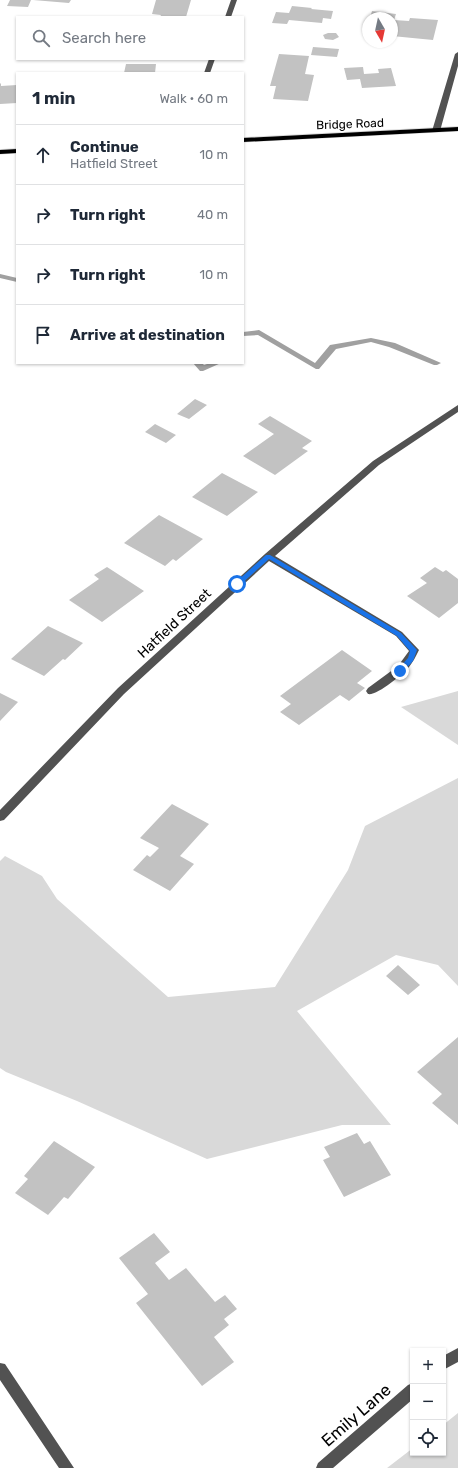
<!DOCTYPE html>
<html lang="en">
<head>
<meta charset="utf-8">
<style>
	:root { --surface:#fff; --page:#f2f2f3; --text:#1f2937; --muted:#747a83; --line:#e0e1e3 }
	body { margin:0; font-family:Rubik,sans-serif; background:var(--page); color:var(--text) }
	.controls { position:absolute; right:12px; bottom:12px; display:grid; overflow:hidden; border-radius:0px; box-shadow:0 1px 3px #0004 }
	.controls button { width:36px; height:36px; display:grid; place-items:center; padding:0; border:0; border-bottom:1px solid var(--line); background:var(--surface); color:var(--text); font:20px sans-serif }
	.compass { position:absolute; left:362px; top:12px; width:36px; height:36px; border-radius:50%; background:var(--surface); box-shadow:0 1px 3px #0004; rotate:171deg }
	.stop { position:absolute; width:12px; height:12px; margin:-9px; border:3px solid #1a73e8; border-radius:50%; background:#fff }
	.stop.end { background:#1a73e8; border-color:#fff; box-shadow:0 1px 4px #0008 }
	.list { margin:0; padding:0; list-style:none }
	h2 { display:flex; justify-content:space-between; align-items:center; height:52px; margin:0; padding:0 16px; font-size:17px }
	h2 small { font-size:13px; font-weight:400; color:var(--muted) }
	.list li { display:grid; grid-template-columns:26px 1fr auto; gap:12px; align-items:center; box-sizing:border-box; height:60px; padding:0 16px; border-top:1px solid var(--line) }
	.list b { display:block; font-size:15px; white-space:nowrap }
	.list p { margin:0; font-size:13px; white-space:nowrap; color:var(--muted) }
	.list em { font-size:13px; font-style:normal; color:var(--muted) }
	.icon { flex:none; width:22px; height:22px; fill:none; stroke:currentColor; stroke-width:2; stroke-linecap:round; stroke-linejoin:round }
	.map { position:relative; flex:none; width:458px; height:1468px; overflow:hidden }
	.search { position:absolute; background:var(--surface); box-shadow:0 1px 3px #0004; left:16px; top:16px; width:228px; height:44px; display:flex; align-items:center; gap:10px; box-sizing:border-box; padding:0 14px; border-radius:0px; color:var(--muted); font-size:15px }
	.panel { position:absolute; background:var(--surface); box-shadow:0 1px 3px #0004; left:16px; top:72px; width:228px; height:292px; border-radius:0px }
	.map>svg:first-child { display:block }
	.green { fill:#d9d9d9 }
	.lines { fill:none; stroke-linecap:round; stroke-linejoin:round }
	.stream { fill:#a0a0a0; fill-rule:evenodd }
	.building { fill:#c2c2c2 }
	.major-casing { stroke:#dbdbdb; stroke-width:1 }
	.minor { fill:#525252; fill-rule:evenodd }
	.major { fill:#000; fill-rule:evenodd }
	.route { fill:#1a73e8 }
	.labels { text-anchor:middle; stroke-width:3; stroke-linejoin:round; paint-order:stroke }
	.far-street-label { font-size:12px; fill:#000; stroke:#fff }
	.street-label { font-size:14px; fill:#000; stroke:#fff }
	.near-street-label { font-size:17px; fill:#000; stroke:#fff }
</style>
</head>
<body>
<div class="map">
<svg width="458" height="1468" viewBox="0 0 458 1468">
	<rect width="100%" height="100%" fill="#fff"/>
	<!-- green -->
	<path class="green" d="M 458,691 L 458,745 L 401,707 Z
		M 458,778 L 458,986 L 438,965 L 396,955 L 297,1011 L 391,1125 L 342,1125 L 207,1159 L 77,1101 L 6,1072 L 0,1068 L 0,861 L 5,856 L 42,876 L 57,899 L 168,997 L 275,987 L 348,870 L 365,826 Z
		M 458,1413 L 458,1468 L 387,1468 L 413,1448 L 413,1453 L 443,1453 L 443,1425 Z"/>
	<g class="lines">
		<!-- stream -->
		<path class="stream" d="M 0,274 L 17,278 L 17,282 L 0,278 Z
			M 259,330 L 315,363 L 330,345 L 371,338 L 395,343 L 441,363 L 437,365 L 434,365 L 389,347 L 371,342 L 336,349 L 319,369 L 316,369 L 258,335 L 243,336 L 243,332 Z
			M 193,363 L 202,363 L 204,365 L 210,363 L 221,363 L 203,371 L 200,371 Z"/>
	</g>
	<!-- building -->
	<path class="building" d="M 10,0 L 31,0 L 28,7 L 7,6 Z
		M 33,0 L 71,0 L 69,3 Z
		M 156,0 L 191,0 L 186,17 L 160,17 L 161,15 L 152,14 Z
		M 292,6 L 312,8 L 311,9 L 333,11 L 331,19 L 323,18 L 322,23 L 289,20 L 287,24 L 272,23 L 276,12 L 289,13 Z
		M 372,11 L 396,14 L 394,20 L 409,21 L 410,18 L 438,20 L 433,40 L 392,36 L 392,18 L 370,18 Z
		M 328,33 L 336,33 L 339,37 L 333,40 L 325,39 L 323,35 Z
		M 313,47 L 339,49 L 337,57 L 311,55 Z
		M 279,54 L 309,56 L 305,74 L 314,75 L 308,101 L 273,99 L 276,86 L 270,86 Z
		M 126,64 L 156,64 L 155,73 L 124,73 Z
		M 363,67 L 364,74 L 379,73 L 378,69 L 391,68 L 396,86 L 362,88 L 360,79 L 347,80 L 344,68 Z
		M 1,83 L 1,86 L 17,85 L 17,103 L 0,104 L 0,84 Z
		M 195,399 L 207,405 L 189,419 L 177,414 Z
		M 270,416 L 312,441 L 302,448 L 308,451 L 275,475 L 243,456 L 274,434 L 258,424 Z
		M 155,424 L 176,435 L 166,443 L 145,432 Z
		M 222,473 L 258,492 L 227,516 L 192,497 Z
		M 159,515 L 203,539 L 176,561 L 173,559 L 165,566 L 124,543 Z
		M 107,567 L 144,591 L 102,622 L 69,600 L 99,579 L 94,575 Z
		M 435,567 L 443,572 L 446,570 L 458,579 L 458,603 L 439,618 L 407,596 L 427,583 L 420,578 Z
		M 48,626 L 83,643 L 65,660 L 63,659 L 44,676 L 11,659 Z
		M 342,650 L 372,671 L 357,683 L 365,688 L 349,701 L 340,695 L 299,725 L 280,712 L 291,704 L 280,696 Z
		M 0,693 L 18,702 L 0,721 Z
		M 172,804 L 209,824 L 180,856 L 194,864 L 170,891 L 133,870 L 147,855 L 150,857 L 159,848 L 140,838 Z
		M 398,965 L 420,985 L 408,995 L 386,976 Z
		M 458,1037 L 458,1125 L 432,1103 L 442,1094 L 417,1072 Z
		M 357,1133 L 364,1144 L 370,1141 L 391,1175 L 344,1197 L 323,1160 L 330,1157 L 324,1147 Z
		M 54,1141 L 95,1167 L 68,1199 L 64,1197 L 48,1215 L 15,1193 L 28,1179 L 24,1176 Z
		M 154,1233 L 170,1252 L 155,1263 L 169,1280 L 186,1268 L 215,1302 L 225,1295 L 237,1309 L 224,1319 L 229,1325 L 214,1337 L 234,1362 L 202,1386 L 136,1303 L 148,1294 L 119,1258 Z"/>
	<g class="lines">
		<!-- major casing -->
		<g class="major-casing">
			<path id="major" d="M 458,127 L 458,131 L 243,142 L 243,138 Z
				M 17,149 L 17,153 L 0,154 L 0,150 Z"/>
		</g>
		<!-- minor -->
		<path class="minor" d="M 231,0 L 237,0 L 231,17 L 225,17 Z
			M 458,52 L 458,66 L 440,131 L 434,132 L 432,131 L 455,54 Z
			M 209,59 L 215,59 L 210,73 L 204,73 Z
			M 458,405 L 458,412 L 379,465 L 275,556 L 402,632 L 419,650 C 416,656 413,662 409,667 C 403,674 377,696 368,694 L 366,691 L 368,688 L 398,666 L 409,651 L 396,636 L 269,561 L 124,694 L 4,820 L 0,821 L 0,810 L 118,688 L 265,554 L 373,461 Z
			M 458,1348 L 458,1362 L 443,1370 L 443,1356 Z
			M 0,1363 L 5,1364 L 74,1468 L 59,1468 L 0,1380 Z
			M 413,1383 L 413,1399 L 333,1468 L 316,1468 L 318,1463 L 408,1385 Z"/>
		<!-- major -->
		<use href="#major" class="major"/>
	</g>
	<!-- route -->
	<path class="route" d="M 266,555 L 270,555 L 401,633 L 417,650 L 413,661 L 402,673 L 397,673 L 397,670 L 408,658 L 410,651 L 397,636 L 269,559 L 239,586 L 235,586 L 235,583 Z"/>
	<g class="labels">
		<!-- far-street labels -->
		<g class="far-street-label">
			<text transform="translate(350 124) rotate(-2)" y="4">Bridge Road</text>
		</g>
		<!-- street labels -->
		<g class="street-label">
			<text transform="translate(174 623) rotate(-43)" y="5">Hatfield Street</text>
		</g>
		<!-- near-street labels -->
		<g class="near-street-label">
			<text transform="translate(356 1415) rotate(-41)" y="6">Emily Lane</text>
		</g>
	</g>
</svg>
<div class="controls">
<button>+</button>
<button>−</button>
<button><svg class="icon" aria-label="locate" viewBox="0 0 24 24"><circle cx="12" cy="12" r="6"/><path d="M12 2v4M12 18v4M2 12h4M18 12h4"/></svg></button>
</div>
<svg class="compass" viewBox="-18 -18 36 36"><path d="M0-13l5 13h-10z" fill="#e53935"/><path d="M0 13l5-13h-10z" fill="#747a83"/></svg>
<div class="stop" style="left:237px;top:584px"></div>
<div class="stop end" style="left:400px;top:671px"></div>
<div class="search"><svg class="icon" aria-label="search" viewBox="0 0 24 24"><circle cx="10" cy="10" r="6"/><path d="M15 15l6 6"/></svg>Search here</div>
<section class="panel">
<h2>1 min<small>Walk · 60 m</small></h2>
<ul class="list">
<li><svg class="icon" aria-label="ahead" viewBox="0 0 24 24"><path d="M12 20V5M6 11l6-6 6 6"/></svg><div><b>Continue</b><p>Hatfield Street</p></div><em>10 m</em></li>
<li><svg class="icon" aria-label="right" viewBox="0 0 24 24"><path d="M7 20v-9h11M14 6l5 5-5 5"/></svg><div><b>Turn right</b></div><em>40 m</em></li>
<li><svg class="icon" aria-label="right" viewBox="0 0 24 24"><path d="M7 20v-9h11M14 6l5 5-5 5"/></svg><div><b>Turn right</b></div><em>10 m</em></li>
<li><svg class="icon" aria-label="arrive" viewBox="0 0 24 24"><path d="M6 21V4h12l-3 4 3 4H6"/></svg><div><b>Arrive at destination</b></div></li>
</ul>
</section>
</div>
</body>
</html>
